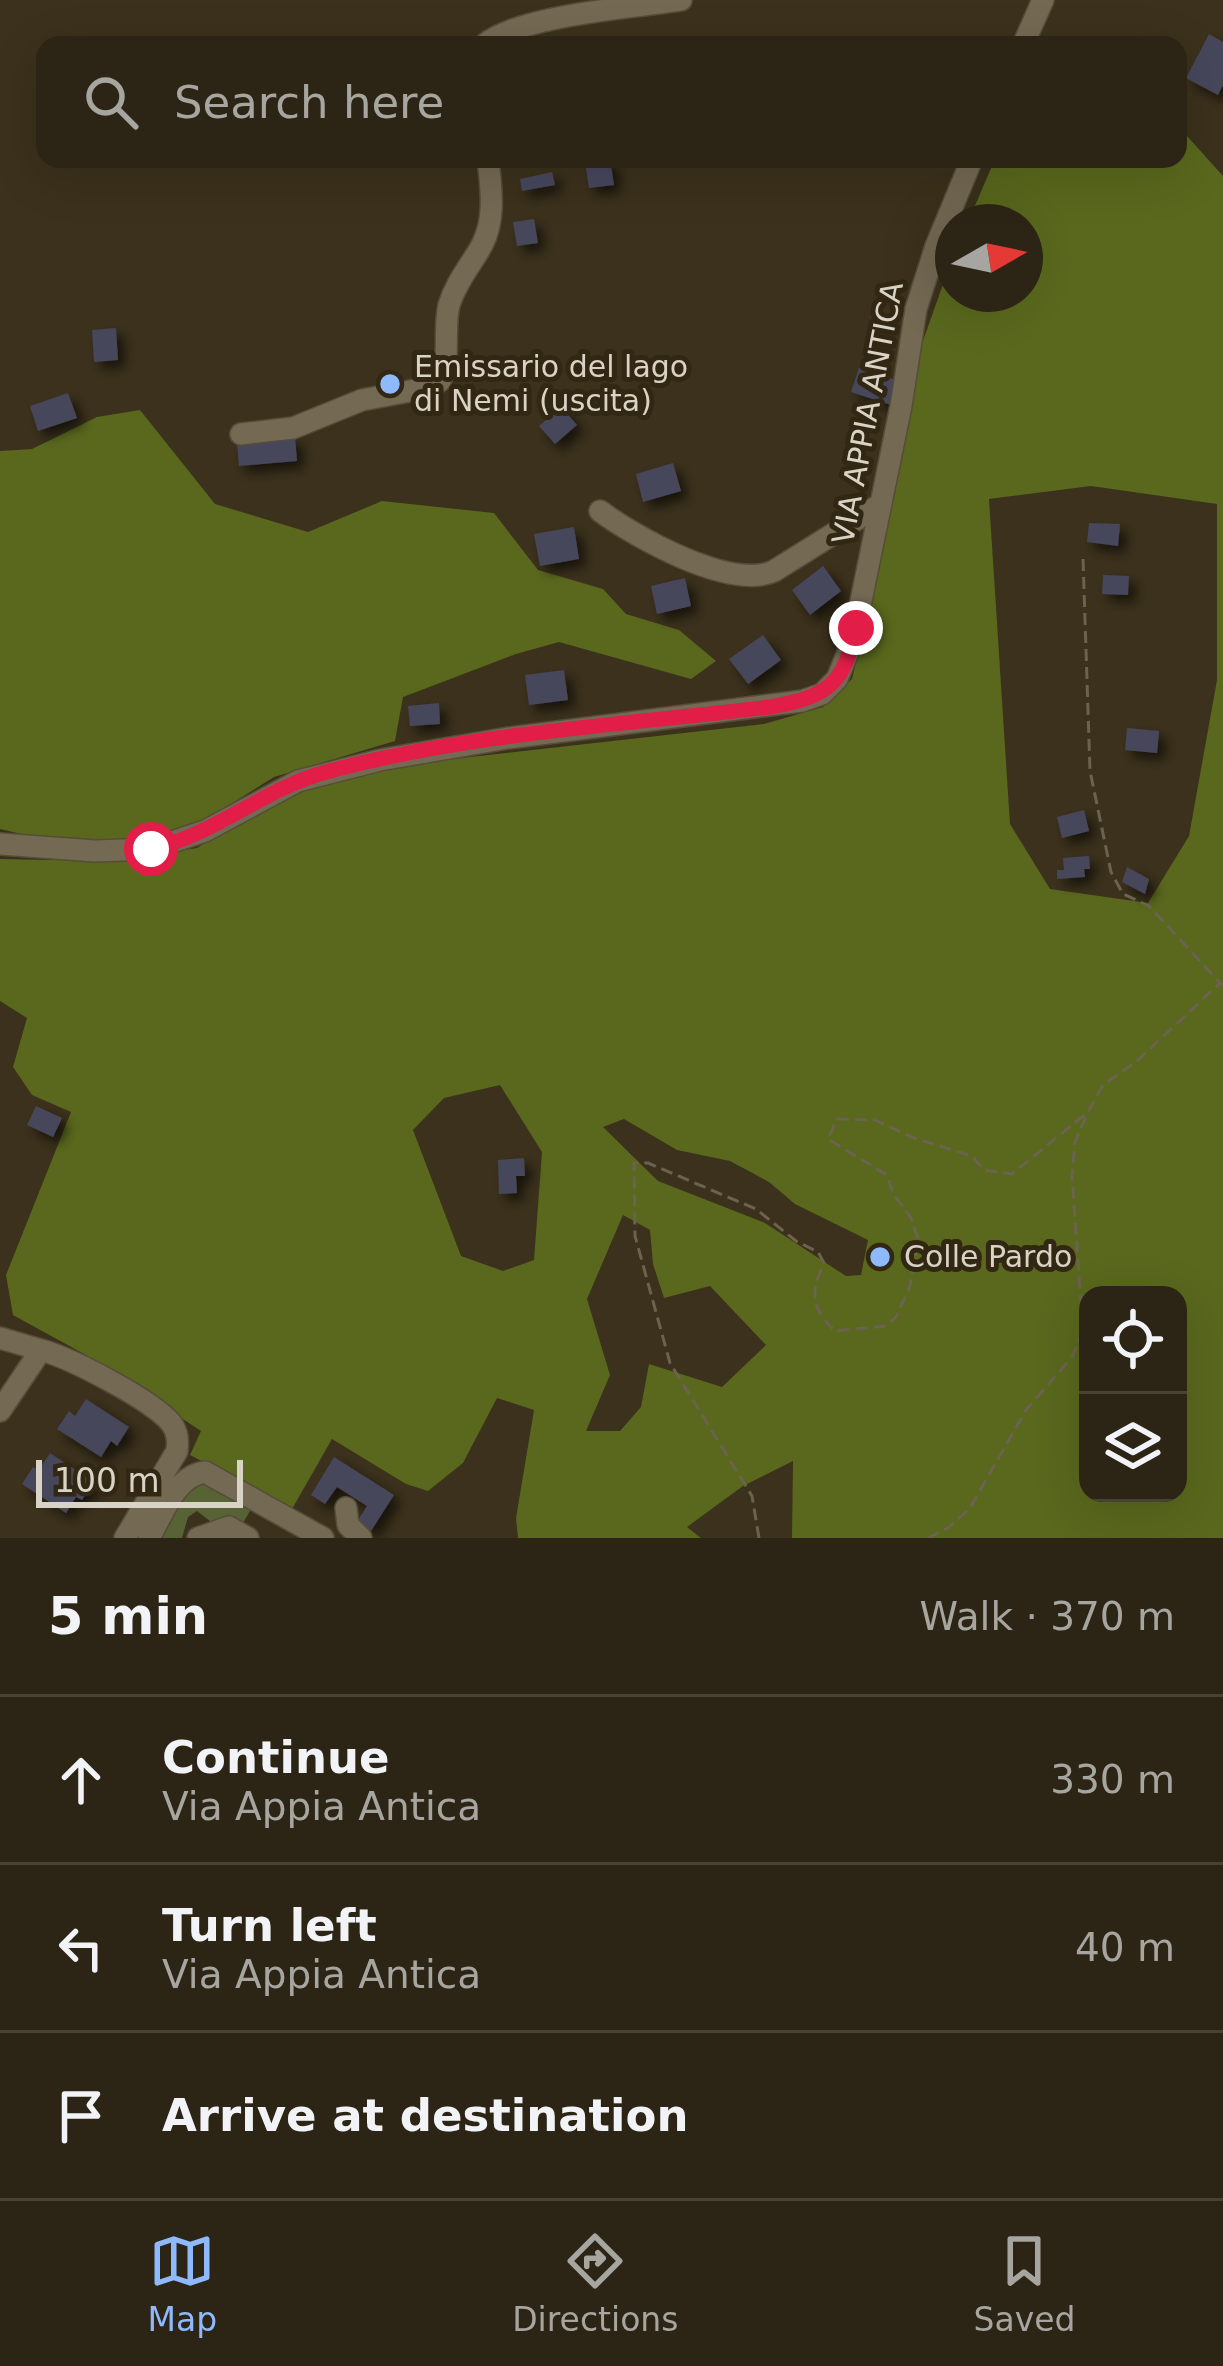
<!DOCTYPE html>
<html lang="en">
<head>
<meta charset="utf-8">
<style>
	:root { --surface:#2c2515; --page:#342d1e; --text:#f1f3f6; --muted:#a6a5a0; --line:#484234; --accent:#8eb9fd }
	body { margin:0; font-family:"DejaVu Sans",sans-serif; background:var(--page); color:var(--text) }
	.controls { position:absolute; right:36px; bottom:36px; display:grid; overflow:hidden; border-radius:24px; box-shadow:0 12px 48px #0002 }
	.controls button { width:108px; height:108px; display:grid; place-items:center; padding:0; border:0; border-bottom:3px solid var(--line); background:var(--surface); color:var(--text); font:60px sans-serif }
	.compass { position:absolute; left:935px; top:204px; width:108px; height:108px; border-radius:50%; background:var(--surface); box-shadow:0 12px 48px #0002; rotate:81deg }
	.scale { position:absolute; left:36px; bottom:30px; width:207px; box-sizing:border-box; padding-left:12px; border:6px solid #d9d3c6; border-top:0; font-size:33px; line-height:42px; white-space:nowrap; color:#d9d3c6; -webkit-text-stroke:9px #312712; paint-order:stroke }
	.stop { position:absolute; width:36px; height:36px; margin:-27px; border:9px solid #e11d48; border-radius:50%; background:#fff }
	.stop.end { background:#e11d48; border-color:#fff; box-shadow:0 3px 12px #0008 }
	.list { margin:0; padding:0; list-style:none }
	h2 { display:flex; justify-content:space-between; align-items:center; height:156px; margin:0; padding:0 48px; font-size:51px }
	h2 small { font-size:39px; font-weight:400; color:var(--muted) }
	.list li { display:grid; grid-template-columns:78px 1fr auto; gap:36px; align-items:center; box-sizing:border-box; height:168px; padding:0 48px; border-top:3px solid var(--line) }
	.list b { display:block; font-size:45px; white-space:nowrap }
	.list p { margin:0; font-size:39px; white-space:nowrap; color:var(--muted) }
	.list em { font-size:39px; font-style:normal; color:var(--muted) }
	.icon { flex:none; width:66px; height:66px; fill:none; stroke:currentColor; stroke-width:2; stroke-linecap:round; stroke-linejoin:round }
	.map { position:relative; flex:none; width:1223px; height:1538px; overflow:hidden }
	.search { position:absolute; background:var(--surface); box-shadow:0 12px 48px #0002; left:36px; right:36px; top:36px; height:132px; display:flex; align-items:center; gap:30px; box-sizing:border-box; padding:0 42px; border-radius:24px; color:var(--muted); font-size:45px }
	.sheet { height:660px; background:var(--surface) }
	nav { display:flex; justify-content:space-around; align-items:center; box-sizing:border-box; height:168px; border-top:3px solid var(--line); background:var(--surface); font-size:33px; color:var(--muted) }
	nav a { display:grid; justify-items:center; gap:6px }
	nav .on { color:var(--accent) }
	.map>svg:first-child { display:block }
	.green { fill:#576235 }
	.forest { fill:#59681d; fill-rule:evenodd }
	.building { fill:#47465c; filter:url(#shadow) }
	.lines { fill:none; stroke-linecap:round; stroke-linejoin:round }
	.minor-casing { stroke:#554d3a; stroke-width:24 }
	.path { stroke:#6b6250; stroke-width:3; stroke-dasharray:12 6; stroke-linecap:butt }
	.minor { stroke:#746953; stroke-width:21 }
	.route { stroke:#e11d48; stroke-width:15 }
	.poi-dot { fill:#8eb9fd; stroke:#312712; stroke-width:4.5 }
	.labels { text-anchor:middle; stroke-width:10; stroke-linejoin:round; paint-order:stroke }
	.poi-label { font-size:30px; fill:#d9d3c6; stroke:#312712; text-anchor:start }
	.street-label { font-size:30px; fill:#d9d3c6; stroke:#312712 }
</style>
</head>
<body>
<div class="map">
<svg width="1223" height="1538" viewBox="0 0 1223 1538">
	<defs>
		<filter id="shadow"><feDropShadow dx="7" dy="7" stdDeviation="6" flood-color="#0009"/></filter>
	</defs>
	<rect width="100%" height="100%" fill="#3b311c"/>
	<!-- green -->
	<path class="green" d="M 195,1478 L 253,1506 L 240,1528 L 214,1524 L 197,1511 L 188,1517 L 182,1538 L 156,1538 Z"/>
	<!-- forest -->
	<path class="forest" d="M 1178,126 L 1223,176 L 1223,1538 L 792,1538 L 793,1461 L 743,1486 L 687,1527 L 701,1538 L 518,1538 L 516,1518 L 534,1410 L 497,1398 L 463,1463 L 428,1491 L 406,1484 L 332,1439 L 292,1509 L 190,1455 L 201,1431 L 84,1354 L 13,1315 L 6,1275 L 71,1112 L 32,1095 L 13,1067 L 27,1018 L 0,1001 L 0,859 L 108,861 L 197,848 L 275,799 L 382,767 L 764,724 L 823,707 L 852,679 L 882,555 L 908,383 L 953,256 L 953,294 L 1025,294 L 1025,222 L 968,222 L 995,159 L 1178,159 ZM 1091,486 L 1217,504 L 1217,680 L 1189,836 L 1148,903 L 1050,889 L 1010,824 L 989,499 ZM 500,1085 L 542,1152 L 534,1260 L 503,1271 L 461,1256 L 413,1130 L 444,1098 ZM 624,1119 L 677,1150 L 730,1161 L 769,1182 L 795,1204 L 868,1240 L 861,1275 L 846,1276 L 765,1223 L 658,1181 L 603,1127 ZM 623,1215 L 650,1230 L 653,1264 L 664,1298 L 710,1286 L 766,1345 L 722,1387 L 649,1364 L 641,1407 L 620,1431 L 586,1431 L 610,1375 L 587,1299 ZM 1088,1295 L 1178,1295 L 1178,1493 L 1088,1493 Z
		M 140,410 L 215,504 L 308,532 L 382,501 L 494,513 L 538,570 L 603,589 L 626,614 L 679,630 L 716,661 L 691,679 L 559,642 L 516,654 L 403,697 L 395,741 L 274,777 L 196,826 L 154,840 L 47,840 L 0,829 L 0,451 L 32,449 L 97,417 Z"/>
	<!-- building -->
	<path class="building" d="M 1209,34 L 1223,42 L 1223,85 L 1218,95 L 1186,78 Z
		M 610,159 L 614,185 L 589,188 L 585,162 Z
		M 552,172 L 555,185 L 522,191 L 520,179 Z
		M 534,219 L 538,243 L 517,246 L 513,222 Z
		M 116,328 L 118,360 L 94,362 L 92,330 Z
		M 859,368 L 899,381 L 891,405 L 851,392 Z
		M 68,393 L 77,418 L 38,431 L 30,406 Z
		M 561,407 L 577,425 L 555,444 L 539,426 Z
		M 295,437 L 297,461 L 239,466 L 237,442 Z
		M 673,463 L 681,491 L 643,502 L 636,474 Z
		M 1089,523 L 1120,524 L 1118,546 L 1087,542 Z
		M 574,527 L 579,559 L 540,566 L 534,534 Z
		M 823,566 L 841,591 L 810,615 L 792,590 Z
		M 1103,575 L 1129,576 L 1128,595 L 1102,594 Z
		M 685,578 L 691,606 L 657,614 L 651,586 Z
		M 763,635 L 781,660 L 748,684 L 729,659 Z
		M 564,670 L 568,700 L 529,705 L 525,675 Z
		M 439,703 L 440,724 L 410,726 L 408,706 Z
		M 1127,728 L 1159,731 L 1157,753 L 1125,750 Z
		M 1084,810 L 1089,831 L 1062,838 L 1057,817 Z
		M 1089,856 L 1090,869 L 1084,869 L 1085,877 L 1057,879 L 1057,870 L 1064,870 L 1063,858 Z
		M 1127,867 L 1149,879 L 1145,894 L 1122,882 Z
		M 36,1106 L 62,1118 L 53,1137 L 27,1125 Z
		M 524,1158 L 525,1176 L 516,1176 L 517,1193 L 499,1194 L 498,1160 Z
		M 86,1399 L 129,1427 L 117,1446 L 111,1441 L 101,1457 L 57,1429 L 69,1411 L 75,1416 Z
		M 50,1453 L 94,1482 L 82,1500 L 76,1497 L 66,1513 L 22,1484 L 33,1467 L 39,1470 Z
		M 334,1457 L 394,1495 L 371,1531 L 357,1522 L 367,1506 L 337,1487 L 325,1504 L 311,1495 Z"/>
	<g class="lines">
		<!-- minor casing -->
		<g class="minor-casing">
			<path id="minor" d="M 484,45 C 519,15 633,8 681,0
				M 1023,45 L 1043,0
				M 241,434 L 293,428 L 362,400 L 426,388 L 440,381 C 451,358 443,330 449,305 C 456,282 471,265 482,245 C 496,218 491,188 488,159
				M 600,511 C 635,537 731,591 774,571 L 881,504
				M 0,844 L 95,851 L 151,849 L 205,831 L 298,781 L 380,760 L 508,738 L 802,701 L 822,694 L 837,679 L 853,640 L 901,406 L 916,309 L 936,246 L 972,159
				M 0,1338 L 41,1350
				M 0,1411 L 41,1350 C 71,1358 152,1400 171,1423 C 178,1432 178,1441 177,1451 L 125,1538
				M 346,1508 L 348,1525 L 361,1538
				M 149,1538 C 163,1515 175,1476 205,1472 L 323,1538
				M 198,1538 L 229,1527 L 248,1538"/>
		</g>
		<!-- path -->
		<path class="path" d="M 1083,559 L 1090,771 L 1111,872 L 1123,894 L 1149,906 L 1223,986
			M 759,1538 L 752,1496 L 670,1363 L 635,1236 L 634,1163 L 648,1163 L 756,1209 L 796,1241 L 818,1252 L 824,1263 C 810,1293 811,1308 835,1331 L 885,1326 L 896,1317 L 910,1286 L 918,1239 L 911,1218 L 894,1195 L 887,1175 L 828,1139 L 837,1119 L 875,1120 L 914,1138 L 972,1156 L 984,1170 L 1012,1174 L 1088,1112
			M 928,1538 L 948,1528 L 970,1508 L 1026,1410 L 1072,1357 L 1083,1331 L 1072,1176 L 1075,1142 L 1088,1112 L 1103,1085 L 1137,1061 L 1220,983"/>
		<!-- minor -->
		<use href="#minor" class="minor"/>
	</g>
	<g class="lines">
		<!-- route -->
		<path class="route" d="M 151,849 C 215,835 263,789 326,772 C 470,733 622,725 770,707 C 826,697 844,686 856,628"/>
	</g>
	<!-- markers -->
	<g class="poi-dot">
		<circle cx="390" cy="384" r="12"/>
		<circle cx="880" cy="1257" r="12"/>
	</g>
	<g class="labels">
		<!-- poi labels -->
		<g class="poi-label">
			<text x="414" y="377">Emissario del lago<tspan x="414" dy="34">di Nemi (uscita)</tspan></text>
			<text x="904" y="1267">Colle Pardo</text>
		</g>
		<!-- street labels -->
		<g class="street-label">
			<text transform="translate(868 413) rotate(-79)" y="10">VIA APPIA ANTICA</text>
		</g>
	</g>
</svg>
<div class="controls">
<button><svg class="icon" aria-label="locate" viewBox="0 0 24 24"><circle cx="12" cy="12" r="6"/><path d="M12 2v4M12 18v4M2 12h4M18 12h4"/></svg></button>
<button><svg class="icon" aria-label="layers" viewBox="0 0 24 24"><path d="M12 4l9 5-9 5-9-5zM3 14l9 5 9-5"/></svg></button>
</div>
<svg class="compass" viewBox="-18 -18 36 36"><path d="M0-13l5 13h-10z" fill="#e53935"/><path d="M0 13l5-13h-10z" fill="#a6a5a0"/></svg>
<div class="scale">100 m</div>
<div class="stop" style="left:151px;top:849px"></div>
<div class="stop end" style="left:856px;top:628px"></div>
<div class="search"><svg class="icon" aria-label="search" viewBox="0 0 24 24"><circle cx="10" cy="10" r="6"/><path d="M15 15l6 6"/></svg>Search here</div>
</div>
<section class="sheet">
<h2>5 min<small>Walk · 370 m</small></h2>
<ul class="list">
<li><svg class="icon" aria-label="ahead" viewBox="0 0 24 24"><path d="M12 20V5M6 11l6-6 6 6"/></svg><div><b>Continue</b><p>Via Appia Antica</p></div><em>330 m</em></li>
<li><svg class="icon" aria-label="left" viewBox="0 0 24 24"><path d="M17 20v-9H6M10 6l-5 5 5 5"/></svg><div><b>Turn left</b><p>Via Appia Antica</p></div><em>40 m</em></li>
<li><svg class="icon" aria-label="arrive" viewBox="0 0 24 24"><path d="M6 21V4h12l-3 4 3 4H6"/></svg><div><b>Arrive at destination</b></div></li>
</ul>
</section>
<nav>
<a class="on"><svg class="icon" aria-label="map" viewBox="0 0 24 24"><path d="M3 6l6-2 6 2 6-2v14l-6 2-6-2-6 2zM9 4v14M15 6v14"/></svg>Map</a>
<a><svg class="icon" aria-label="directions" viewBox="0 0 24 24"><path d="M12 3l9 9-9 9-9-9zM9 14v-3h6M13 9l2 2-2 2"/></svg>Directions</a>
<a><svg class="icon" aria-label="saved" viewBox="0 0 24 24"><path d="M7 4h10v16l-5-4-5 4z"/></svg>Saved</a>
</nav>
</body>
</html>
